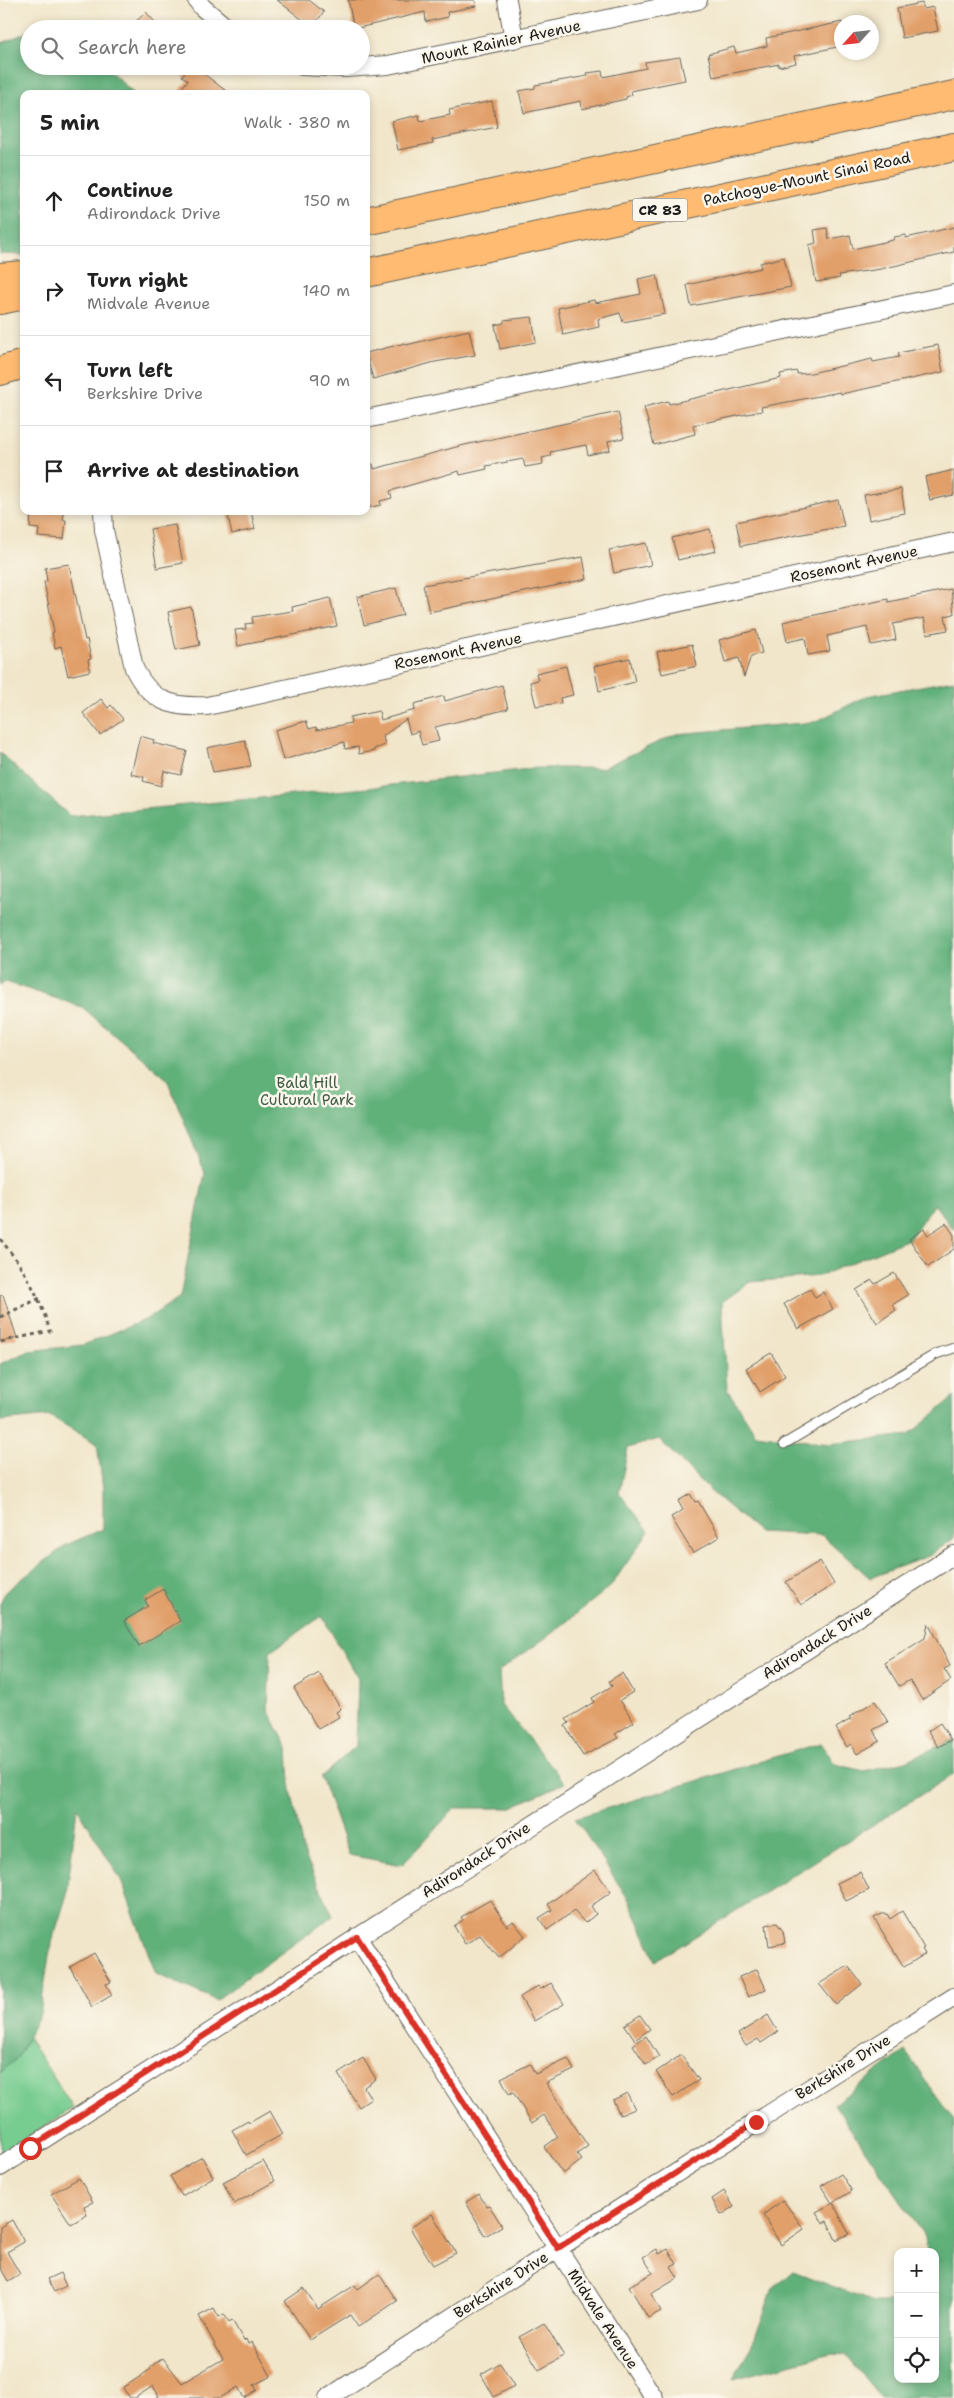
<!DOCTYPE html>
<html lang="en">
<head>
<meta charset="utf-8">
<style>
	:root { --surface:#fff; --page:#f6f6f6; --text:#222; --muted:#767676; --line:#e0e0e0 }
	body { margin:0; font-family:"Shantell Sans",sans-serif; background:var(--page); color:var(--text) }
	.controls { position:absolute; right:15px; bottom:15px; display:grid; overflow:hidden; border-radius:10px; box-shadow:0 2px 8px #0003 }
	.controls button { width:45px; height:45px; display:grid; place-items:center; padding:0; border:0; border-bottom:1px solid var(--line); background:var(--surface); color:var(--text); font:25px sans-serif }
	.compass { position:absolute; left:834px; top:15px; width:45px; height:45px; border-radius:50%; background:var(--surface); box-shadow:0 2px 8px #0003; rotate:243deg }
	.stop { position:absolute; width:15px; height:15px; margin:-11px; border:4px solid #d93025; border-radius:50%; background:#fff }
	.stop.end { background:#d93025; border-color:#fff; box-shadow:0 1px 5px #0008 }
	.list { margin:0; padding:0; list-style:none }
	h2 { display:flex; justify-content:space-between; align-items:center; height:65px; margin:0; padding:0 20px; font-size:21px }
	h2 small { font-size:16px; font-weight:400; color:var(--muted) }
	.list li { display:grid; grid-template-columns:32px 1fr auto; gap:15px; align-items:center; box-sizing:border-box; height:90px; padding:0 20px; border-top:1px solid var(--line) }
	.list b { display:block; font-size:19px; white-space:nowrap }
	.list p { margin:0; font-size:16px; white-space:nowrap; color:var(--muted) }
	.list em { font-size:16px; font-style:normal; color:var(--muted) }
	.icon { flex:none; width:28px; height:28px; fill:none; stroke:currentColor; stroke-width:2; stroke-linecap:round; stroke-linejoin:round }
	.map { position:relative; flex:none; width:954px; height:2398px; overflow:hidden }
	.search { position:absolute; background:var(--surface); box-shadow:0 2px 8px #0003; left:20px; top:20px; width:350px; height:55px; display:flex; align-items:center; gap:12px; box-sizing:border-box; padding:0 18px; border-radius:28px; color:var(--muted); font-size:19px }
	.panel { position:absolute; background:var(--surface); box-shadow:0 2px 8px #0003; left:20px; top:90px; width:350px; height:425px; border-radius:10px }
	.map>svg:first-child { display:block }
	.green { fill:#77cc90; stroke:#4a7456 }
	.forest { fill:#61b07a; stroke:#3e664b }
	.building { fill:#e19f69 }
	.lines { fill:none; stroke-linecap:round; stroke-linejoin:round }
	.lane-casing { stroke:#676359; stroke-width:11 }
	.street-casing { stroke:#676359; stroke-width:20 }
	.highway-casing { stroke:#676359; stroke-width:30 }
	.path { stroke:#676359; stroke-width:3; stroke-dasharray:4 4; stroke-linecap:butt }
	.lane { stroke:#fff; stroke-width:9 }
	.street { stroke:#fff; stroke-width:18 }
	.highway { stroke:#ffbb71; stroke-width:28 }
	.route { stroke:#d93025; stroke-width:6 }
	.labels { text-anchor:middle; stroke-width:5; stroke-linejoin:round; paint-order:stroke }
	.shield { fill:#fbf7ec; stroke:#5f5e5a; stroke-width:1 }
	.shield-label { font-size:14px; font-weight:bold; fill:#1c1c1c }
	.street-label { font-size:15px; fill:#1c1c1c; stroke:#fbf7ec }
	.park-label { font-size:15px; fill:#3c5a45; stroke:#fbf7ec }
</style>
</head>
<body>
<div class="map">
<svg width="954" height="2398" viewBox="0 0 954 2398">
	<rect width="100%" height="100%" fill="#fbf7ec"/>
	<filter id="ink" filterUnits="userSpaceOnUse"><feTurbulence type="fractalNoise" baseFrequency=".02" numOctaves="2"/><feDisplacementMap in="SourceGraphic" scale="10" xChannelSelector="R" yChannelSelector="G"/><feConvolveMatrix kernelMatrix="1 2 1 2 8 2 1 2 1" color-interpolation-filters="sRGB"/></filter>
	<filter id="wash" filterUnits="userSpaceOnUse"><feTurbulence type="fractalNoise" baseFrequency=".0096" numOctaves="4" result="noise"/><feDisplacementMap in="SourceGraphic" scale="20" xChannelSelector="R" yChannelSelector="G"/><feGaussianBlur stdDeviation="1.12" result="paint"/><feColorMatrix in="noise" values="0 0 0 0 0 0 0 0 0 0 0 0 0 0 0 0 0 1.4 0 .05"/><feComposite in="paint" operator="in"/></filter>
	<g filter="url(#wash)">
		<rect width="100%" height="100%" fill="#f1e6ca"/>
		<!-- green -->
		<path class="green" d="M 0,1994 L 73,2108 L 0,2154 Z"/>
		<!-- forest -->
		<path class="forest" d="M 29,31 L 29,66 L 105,66 L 134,94 L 24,94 L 24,255 L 0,254 L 0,44 Z
			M 954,680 L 954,1230 L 934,1204 L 909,1239 L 819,1276 L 750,1282 L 722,1302 L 727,1389 L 756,1434 L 829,1444 L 909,1435 L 954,1397 L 954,1538 L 931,1555 L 870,1578 L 822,1535 L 759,1532 L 709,1490 L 659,1439 L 628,1448 L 619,1493 L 649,1531 L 610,1587 L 551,1634 L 499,1671 L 501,1705 L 565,1783 L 509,1808 L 455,1808 L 402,1865 L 349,1855 L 321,1777 L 356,1746 L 358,1679 L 322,1616 L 270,1652 L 268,1710 L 288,1748 L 290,1784 L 303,1851 L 333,1916 L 216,2000 L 156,1974 L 121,1880 L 77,1807 L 67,1894 L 50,1949 L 40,2014 L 17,2058 L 0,2073 L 0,1605 L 5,1592 L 66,1545 L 103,1529 L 103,1489 L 97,1444 L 50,1416 L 0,1421 L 0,1364 L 29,1351 L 83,1345 L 145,1320 L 180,1297 L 205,1173 L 167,1079 L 82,1007 L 6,982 L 0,985 L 0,753 L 70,816 L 367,788 L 537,768 L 602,768 L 676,734 L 815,722 L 867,696 Z
			M 954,1739 L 954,1774 L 656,1961 L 629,1900 L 575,1818 L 821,1743 L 835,1764 L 864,1771 L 906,1761 Z
			M 905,2051 L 954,2120 L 954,2398 L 881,2398 L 845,2354 L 831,2353 L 733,2379 L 755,2338 L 773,2288 L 793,2271 L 874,2302 L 898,2302 L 898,2379 L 935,2379 L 935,2252 L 927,2252 L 925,2237 L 834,2104 Z"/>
		<g id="blocks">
			<!-- building -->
			<path class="building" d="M 277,0 L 309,0 L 324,12 L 312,27 Z
				M 348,0 L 475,0 L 476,6 L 447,12 L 448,17 L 426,22 L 425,12 L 354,29 Z
				M 922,3 L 924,9 L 933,7 L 938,31 L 902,38 L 897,8 Z
				M 146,12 L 161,29 L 128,29 Z
				M 842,22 L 842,46 L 794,56 L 796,63 L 779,67 L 779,64 L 713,77 L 708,54 L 734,47 L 736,53 L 767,46 L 766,38 Z
				M 680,57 L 685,80 L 631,91 L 632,95 L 626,97 L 626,99 L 582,109 L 581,101 L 524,113 L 519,91 L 535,88 L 535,85 L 588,76 L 587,73 L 602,71 L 603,77 L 646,68 L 645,62 Z
				M 190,66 L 211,66 L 204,74 L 230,94 L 177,94 L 188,80 L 182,76 Z
				M 492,101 L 497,127 L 432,140 L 433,143 L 398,150 L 392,121 L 419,115 L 420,121 L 450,115 L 449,110 Z
				M 954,227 L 954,252 L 881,269 L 839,275 L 840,278 L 816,282 L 809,245 L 816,243 L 814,230 L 827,228 L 829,239 L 850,235 L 853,249 L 893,240 L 894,237 L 906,235 L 906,238 Z
				M 784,257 L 791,287 L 691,306 L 687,285 L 761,268 L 760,263 Z
				M 657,275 L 665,314 L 623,322 L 620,313 L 598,319 L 599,327 L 563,335 L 558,308 L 594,300 L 595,303 L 641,294 L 638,279 Z
				M 532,317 L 536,342 L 500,349 L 495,325 L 504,323 L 504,320 Z
				M 469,330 L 475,355 L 435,362 L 373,379 L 366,353 L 405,343 L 406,345 Z
				M 938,345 L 943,372 L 841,394 L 840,392 L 761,407 L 762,411 L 693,425 L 695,434 L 654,445 L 644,407 L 668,401 L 669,404 L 781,378 L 780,374 L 797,371 L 797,374 L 811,373 L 872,359 L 873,362 L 899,357 L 898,353 Z
				M 618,412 L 624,438 L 608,441 L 610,450 L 588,455 L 586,445 L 550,452 L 551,456 L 542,458 L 543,464 L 525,467 L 523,459 L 486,466 L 487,469 L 460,475 L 459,471 L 390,491 L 392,498 L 380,501 L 381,505 L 366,508 L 366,465 L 373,464 L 374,469 L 460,446 Z
				M 954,470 L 954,495 L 930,500 L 925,477 Z
				M 901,489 L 905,513 L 869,520 L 864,495 Z
				M 838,500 L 844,526 L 741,546 L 736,522 Z
				M 31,511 L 64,511 L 63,520 L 66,520 L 64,539 L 38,537 L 39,529 L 30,528 Z
				M 227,511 L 251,511 L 255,529 L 232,534 Z
				M 175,525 L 183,563 L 157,568 L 150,529 Z
				M 710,529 L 716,551 L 678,560 L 672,538 Z
				M 646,543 L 651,565 L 614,573 L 609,550 Z
				M 583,557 L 587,579 L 429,612 L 423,585 Z
				M 69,564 L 85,640 L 87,639 L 91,659 L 88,660 L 90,671 L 68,676 L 61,646 L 55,648 L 52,633 L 54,632 L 44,582 L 47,581 L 45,568 Z
				M 396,588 L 403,615 L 364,625 L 357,597 Z
				M 951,589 L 954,614 L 945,616 L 948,630 L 927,634 L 924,618 L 893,624 L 896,640 L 871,645 L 867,627 L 827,636 L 830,651 L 808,655 L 805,638 L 787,642 L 783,622 L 888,599 L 888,602 Z
				M 330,598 L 337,626 L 238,646 L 235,630 L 246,629 L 245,624 L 253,623 L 252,617 L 293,611 L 292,607 Z
				M 191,607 L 200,645 L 176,650 L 168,612 Z
				M 756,630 L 762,653 L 751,656 L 744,677 L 739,658 L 725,662 L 719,640 Z
				M 692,644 L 697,666 L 662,674 L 657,652 Z
				M 630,658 L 635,682 L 599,691 L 594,666 Z
				M 566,666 L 573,695 L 560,698 L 561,703 L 536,706 L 530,682 L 538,680 L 536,673 Z
				M 502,685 L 508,709 L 435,727 L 439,741 L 422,745 L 418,731 L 410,734 L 406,719 L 383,736 L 385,745 L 374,749 L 374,751 L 359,754 L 358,747 L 345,749 L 344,742 L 283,760 L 275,730 L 306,721 L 309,729 L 316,727 L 317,730 L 351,723 L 350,717 L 379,711 L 381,720 L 415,710 L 414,704 L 444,696 L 445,701 Z
				M 101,699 L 108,708 L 111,705 L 123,719 L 100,735 L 83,713 Z
				M 140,736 L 154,740 L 153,743 L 187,751 L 181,775 L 164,771 L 161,786 L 143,781 L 144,777 L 131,774 Z
				M 245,740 L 251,766 L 213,772 L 207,748 Z
				M 946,1223 L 954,1235 L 954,1249 L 928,1267 L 909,1239 L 924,1229 L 928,1235 Z
				M 894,1273 L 908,1295 L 892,1305 L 896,1310 L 877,1323 L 856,1290 L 872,1280 L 875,1284 Z
				M 810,1289 L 815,1297 L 823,1292 L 833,1309 L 798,1329 L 784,1304 Z
				M 3,1295 L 17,1338 L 0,1342 L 0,1296 Z
				M 771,1353 L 785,1376 L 760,1392 L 746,1368 Z
				M 690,1494 L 695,1502 L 698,1501 L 719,1537 L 693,1553 L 671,1517 L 683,1510 L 678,1501 Z
				M 820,1561 L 834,1584 L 801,1605 L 786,1582 Z
				M 163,1589 L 180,1621 L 139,1646 L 124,1621 L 148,1606 L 145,1600 Z
				M 928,1623 L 950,1666 L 944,1669 L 951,1680 L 922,1700 L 910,1680 L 899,1686 L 885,1663 L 925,1638 Z
				M 319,1673 L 341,1709 L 336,1712 L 339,1717 L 318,1729 L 294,1688 Z
				M 622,1673 L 633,1692 L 620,1700 L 634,1722 L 615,1734 L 618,1738 L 583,1756 L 565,1726 L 569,1723 L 566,1719 L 594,1702 L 592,1698 L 612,1686 L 609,1681 Z
				M 875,1701 L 888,1722 L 873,1730 L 880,1741 L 857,1754 L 851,1744 L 847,1747 L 836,1728 L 851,1719 L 849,1717 Z
				M 940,1723 L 951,1740 L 938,1747 L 928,1731 Z
				M 595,1870 L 611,1892 L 591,1906 L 596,1914 L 585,1923 L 574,1911 L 547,1930 L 539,1918 L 552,1910 L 548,1904 Z
				M 860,1872 L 869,1890 L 846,1901 L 837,1883 Z
				M 490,1900 L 507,1926 L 513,1921 L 525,1936 L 499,1958 L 480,1935 L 465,1944 L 454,1926 L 463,1920 L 461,1917 Z
				M 902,1911 L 924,1948 L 922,1949 L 925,1954 L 904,1967 L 874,1918 L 882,1914 L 887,1914 L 890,1919 Z
				M 777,1923 L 783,1931 L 785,1943 L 769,1946 L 766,1925 Z
				M 94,1953 L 111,1982 L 106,1984 L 112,1995 L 92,2007 L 70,1967 Z
				M 848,1966 L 862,1984 L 836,2005 L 819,1984 Z
				M 757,1969 L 766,1989 L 748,1997 L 739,1977 Z
				M 551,1983 L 564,2004 L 534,2021 L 520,1997 L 538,1986 L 541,1989 Z
				M 640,2015 L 650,2029 L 635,2040 L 625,2025 Z
				M 768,2015 L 778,2032 L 761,2043 L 758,2039 L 746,2046 L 738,2034 Z
				M 646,2036 L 659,2057 L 646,2065 L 633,2045 Z
				M 681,2055 L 699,2080 L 673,2097 L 656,2072 Z
				M 363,2058 L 376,2079 L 364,2087 L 371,2099 L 359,2107 L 338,2074 Z
				M 568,2059 L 574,2070 L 546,2083 L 588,2146 L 577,2154 L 582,2160 L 563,2174 L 544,2147 L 558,2137 L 544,2115 L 532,2123 L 513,2092 L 509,2094 L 501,2078 L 530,2064 L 535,2074 Z
				M 627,2093 L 635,2109 L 620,2115 L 613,2100 Z
				M 270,2111 L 283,2134 L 246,2155 L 232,2130 L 248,2121 L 249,2123 Z
				M 202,2157 L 213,2177 L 182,2196 L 170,2176 Z
				M 263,2161 L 275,2181 L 234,2204 L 223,2182 Z
				M 841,2174 L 852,2191 L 832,2203 L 821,2186 Z
				M 79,2178 L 93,2202 L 84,2206 L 87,2215 L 71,2224 L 51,2194 Z
				M 724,2191 L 734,2207 L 721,2215 L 712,2199 Z
				M 479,2194 L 486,2206 L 489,2205 L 502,2226 L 485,2236 L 466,2202 Z
				M 783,2200 L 804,2229 L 781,2245 L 763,2215 Z
				M 833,2203 L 849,2234 L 836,2240 L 827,2221 L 823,2223 L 816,2212 Z
				M 432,2214 L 456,2253 L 433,2265 L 410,2228 Z
				M 12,2220 L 24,2242 L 7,2252 L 20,2274 L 8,2281 L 0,2267 L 0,2227 Z
				M 657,2249 L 659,2254 L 668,2249 L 677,2264 L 671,2267 L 678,2278 L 651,2294 L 661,2311 L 648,2318 L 629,2286 L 653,2273 L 643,2257 Z
				M 60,2273 L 66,2286 L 54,2292 L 47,2279 Z
				M 379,2274 L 397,2301 L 358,2327 L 350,2315 L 310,2340 L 285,2301 L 304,2288 L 318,2309 L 355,2285 L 358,2289 Z
				M 214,2308 L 219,2317 L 224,2314 L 229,2322 L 232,2320 L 244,2341 L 246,2339 L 248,2344 L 252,2342 L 271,2376 L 254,2385 L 257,2390 L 244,2398 L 238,2387 L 220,2398 L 156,2398 L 159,2396 L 153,2386 L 135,2398 L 130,2398 L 123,2388 L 151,2369 L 150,2367 L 163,2358 L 182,2383 L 223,2359 L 199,2316 Z
				M 544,2323 L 564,2356 L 539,2370 L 519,2337 Z
				M 500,2363 L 514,2386 L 494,2397 L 481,2374 Z"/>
		</g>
	</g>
	<g filter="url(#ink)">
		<use href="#blocks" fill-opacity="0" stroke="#676359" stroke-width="1"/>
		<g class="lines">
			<!-- lane casing -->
			<g class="lane-casing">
				<path id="lane" d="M 784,1444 L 936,1354 L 954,1348"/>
			</g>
			<!-- street casing -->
			<g class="street-casing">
				<path id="street" d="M 197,0 L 202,7 L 228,29
					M 507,0 L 514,39
					M 302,66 L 346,68 L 388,65 L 698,0
					M 366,419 L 954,294
					M 103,511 L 104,530 L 134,668 C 150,701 171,708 207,706 L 954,542
					M 357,1937 L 654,2398
					M 0,2167 L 954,1555
					M 328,2398 L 558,2248 L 954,1997"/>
			</g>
			<!-- highway casing -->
			<g class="highway-casing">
				<path id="highway" d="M 366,221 L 954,95
					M 366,273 L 954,147
					M 0,277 L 24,275
					M 0,300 L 24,295
					M 0,371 L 24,364"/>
			</g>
			<!-- path -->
			<path class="path" d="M 0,1239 C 25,1269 38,1293 50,1331 L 0,1342
				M 0,1317 L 40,1298"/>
			<!-- lane -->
			<use href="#lane" class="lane"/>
			<!-- street -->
			<use href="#street" class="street"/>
			<!-- highway -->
			<use href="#highway" class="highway"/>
		</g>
	</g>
	<g class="lines" filter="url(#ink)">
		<!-- route -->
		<path class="route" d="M 30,2148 L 357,1937 L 558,2248 L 756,2122"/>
	</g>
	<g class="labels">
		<!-- shield labels -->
		<rect class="shield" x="632.5" y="198.5" width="55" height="23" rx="4"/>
		<g class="shield-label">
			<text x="660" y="215">CR 83</text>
		</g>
		<!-- street labels -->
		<g class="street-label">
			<text transform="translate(501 42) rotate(-12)" y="5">Mount Rainier Avenue</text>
			<text transform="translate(807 179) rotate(-12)" y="5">Patchogue-Mount Sinai Road</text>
			<text transform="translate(854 564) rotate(-12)" y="5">Rosemont Avenue</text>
			<text transform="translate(458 651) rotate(-12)" y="5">Rosemont Avenue</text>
			<text transform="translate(817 1642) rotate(-32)" y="5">Adirondack Drive</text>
			<text transform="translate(476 1860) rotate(-33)" y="5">Adirondack Drive</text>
			<text transform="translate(843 2067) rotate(-32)" y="5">Berkshire Drive</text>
			<text transform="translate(501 2285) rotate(-33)" y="5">Berkshire Drive</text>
			<text transform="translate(603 2319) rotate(57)" y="5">Midvale Avenue</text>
		</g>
		<!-- park labels -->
		<g class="park-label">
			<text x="307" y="1088">Bald Hill<tspan x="307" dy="17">Cultural Park</tspan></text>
		</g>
	</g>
</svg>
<div class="controls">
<button>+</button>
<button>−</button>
<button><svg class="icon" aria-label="locate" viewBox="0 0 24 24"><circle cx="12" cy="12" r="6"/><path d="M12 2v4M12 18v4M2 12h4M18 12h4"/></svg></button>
</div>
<svg class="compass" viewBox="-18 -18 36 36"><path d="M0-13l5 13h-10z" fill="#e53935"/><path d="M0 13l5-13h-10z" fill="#767676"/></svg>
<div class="stop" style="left:30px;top:2148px"></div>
<div class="stop end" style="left:756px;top:2122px"></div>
<div class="search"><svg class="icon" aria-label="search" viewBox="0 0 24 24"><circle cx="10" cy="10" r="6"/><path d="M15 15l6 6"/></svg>Search here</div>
<section class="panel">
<h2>5 min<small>Walk · 380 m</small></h2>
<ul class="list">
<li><svg class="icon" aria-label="ahead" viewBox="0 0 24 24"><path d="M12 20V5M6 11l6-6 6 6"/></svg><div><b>Continue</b><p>Adirondack Drive</p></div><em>150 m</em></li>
<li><svg class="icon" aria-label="right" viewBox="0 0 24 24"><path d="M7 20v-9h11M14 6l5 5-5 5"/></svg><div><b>Turn right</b><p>Midvale Avenue</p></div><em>140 m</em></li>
<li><svg class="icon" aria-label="left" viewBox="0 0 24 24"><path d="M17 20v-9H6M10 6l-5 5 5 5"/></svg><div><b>Turn left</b><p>Berkshire Drive</p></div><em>90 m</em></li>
<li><svg class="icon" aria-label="arrive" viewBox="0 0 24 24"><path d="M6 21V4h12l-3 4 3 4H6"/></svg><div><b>Arrive at destination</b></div></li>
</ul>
</section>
</div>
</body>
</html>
